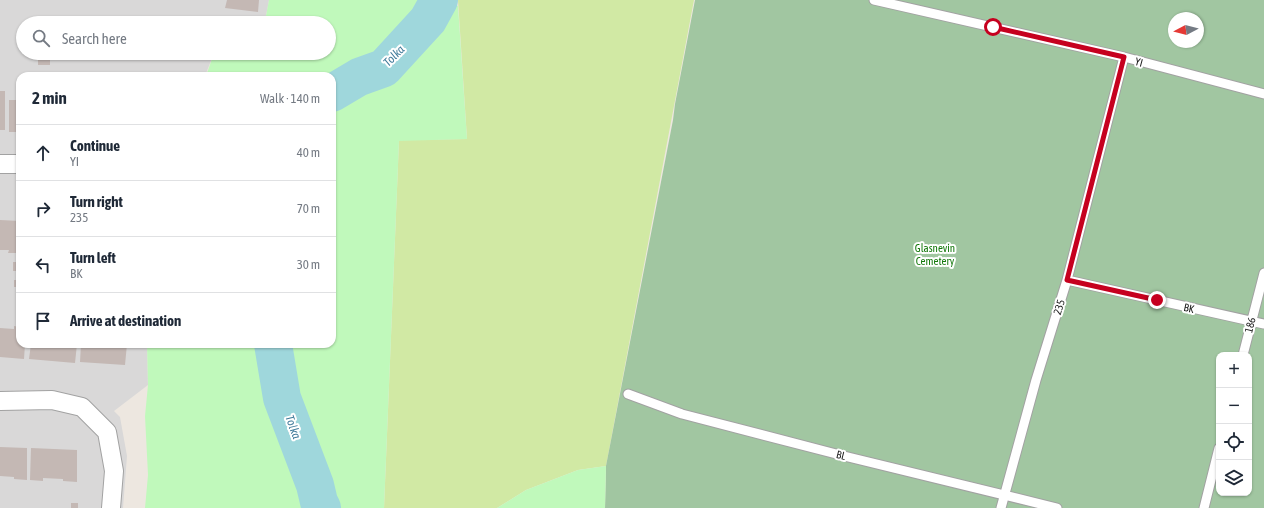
<!DOCTYPE html>
<html lang="en">
<head>
<meta charset="utf-8">
<style>
	:root { --surface:#fff; --page:#f2f2f3; --text:#1f2937; --muted:#747a83; --line:#e0e1e3 }
	body { margin:0; font-family:"Asap Condensed",sans-serif; background:var(--page); color:var(--text) }
	.controls { position:absolute; right:12px; bottom:12px; display:grid; overflow:hidden; border-radius:8px; box-shadow:0 1px 3px #0004 }
	.controls button { width:36px; height:36px; display:grid; place-items:center; padding:0; border:0; border-bottom:1px solid var(--line); background:var(--surface); color:var(--text); font:20px sans-serif }
	.compass { position:absolute; left:1168px; top:12px; width:36px; height:36px; border-radius:50%; background:var(--surface); box-shadow:0 1px 3px #0004; rotate:263deg }
	.stop { position:absolute; width:12px; height:12px; margin:-9px; border:3px solid #c6001f; border-radius:50%; background:#fff }
	.stop.end { background:#c6001f; border-color:#fff; box-shadow:0 1px 4px #0008 }
	.list { margin:0; padding:0; list-style:none }
	h2 { display:flex; justify-content:space-between; align-items:center; height:52px; margin:0; padding:0 16px; font-size:17px }
	h2 small { font-size:13px; font-weight:400; color:var(--muted) }
	.list li { display:grid; grid-template-columns:26px 1fr auto; gap:12px; align-items:center; box-sizing:border-box; height:56px; padding:0 16px; border-top:1px solid var(--line) }
	.list b { display:block; font-size:15px; white-space:nowrap }
	.list p { margin:0; font-size:13px; white-space:nowrap; color:var(--muted) }
	.list em { font-size:13px; font-style:normal; color:var(--muted) }
	.icon { flex:none; width:22px; height:22px; fill:none; stroke:currentColor; stroke-width:2; stroke-linecap:round; stroke-linejoin:round }
	.map { position:relative; flex:none; width:1264px; height:508px; overflow:hidden }
	.search { position:absolute; background:var(--surface); box-shadow:0 1px 3px #0004; left:16px; top:16px; width:320px; height:44px; display:flex; align-items:center; gap:10px; box-sizing:border-box; padding:0 14px; border-radius:22px; color:var(--muted); font-size:15px }
	.panel { position:absolute; background:var(--surface); box-shadow:0 1px 3px #0004; left:16px; top:72px; width:320px; height:276px; border-radius:12px }
	.map>svg:first-child { display:block }
	.residential { fill:#d9d8d8 }
	.grass { fill:#d1e9a4 }
	.cemetery { fill:#a1c6a1; fill-rule:evenodd }
	.park { fill:#c0f9bb }
	.lines { fill:none; stroke-linecap:round; stroke-linejoin:round }
	.river { stroke:#9fd7dc; stroke-width:38 }
	.building { fill:#c4b8b4 }
	.service-casing { stroke:#a2a2a2; stroke-width:11 }
	.minor-casing { stroke:#a2a2a2; stroke-width:20 }
	.service { stroke:#fff; stroke-width:9 }
	.minor { stroke:#fff; stroke-width:18 }
	.route { stroke:#c6001f; stroke-width:5 }
	.labels { text-anchor:middle; stroke-width:4; stroke-linejoin:round; paint-order:stroke }
	.street-label { font-size:11px; fill:#1b1b1b; stroke:#fff }
	.park-label { font-size:11px; fill:#12780a; stroke:#fff }
	.water-label { font-size:12px; font-style:italic; fill:#427c9b; stroke:#fff }
</style>
</head>
<body>
<div class="map">
<svg width="1264" height="508" viewBox="0 0 1264 508">
	<rect width="100%" height="100%" fill="#ede7e0"/>
	<!-- residential -->
	<path class="residential" d="M 0,0 L 269,0 L 266,16 L 257,23 L 23,23 L 23,53 L 214,53 L 205,76 L 20,76 L 20,344 L 147,344 L 148,385 L 114,411 L 120,417 L 127,456 L 123,508 L 0,508 Z"/>
	<!-- grass -->
	<path class="grass" d="M 458,0 L 694,0 L 606,466 L 578,470 L 526,490 L 497,508 L 384,508 L 399,140 L 467,139 Z"/>
	<!-- cemetery -->
	<path class="cemetery" d="M 695,0 L 1264,0 L 1264,508 L 605,508 L 606,466 L 673,120 L 675,104 ZM 1174,18 L 1198,18 L 1198,42 L 1174,42 ZM 1219,355 L 1249,355 L 1249,493 L 1219,493 Z"/>
	<!-- park -->
	<path class="park" d="M 269,0 L 446,0 L 458,6 L 467,139 L 399,141 L 384,508 L 145,508 L 148,475 L 145,416 L 148,385 L 147,344 L 332,344 L 332,76 L 206,76 L 214,53 L 329,53 L 329,23 L 257,23 L 266,16 Z
		M 606,466 L 605,508 L 497,508 L 526,490 L 578,470 Z"/>
	<g class="lines">
		<!-- river -->
		<path class="river" d="M 332,93 L 359,77 L 384,68 L 428,20 L 439,0
			M 273,344 L 282,398 L 315,485 L 319,502 L 322,508"/>
	</g>
	<!-- building -->
	<path class="building" d="M 227,0 L 259,0 L 258,12 L 225,8 Z
		M 27,19 L 35,19 L 35,23 L 28,23 Z
		M 67,19 L 76,19 L 76,23 L 67,23 Z
		M 110,19 L 117,19 L 118,23 L 110,23 Z
		M 129,19 L 129,23 L 119,23 L 119,20 Z
		M 38,54 L 50,54 L 50,65 L 38,65 Z
		M 0,91 L 5,91 L 5,130 L 0,130 Z
		M 9,100 L 20,100 L 20,132 L 9,132 Z
		M 0,220 L 20,221 L 20,253 L 8,253 L 9,250 L 0,250 Z
		M 13,262 L 20,262 L 20,271 L 13,271 Z
		M 14,280 L 20,280 L 20,287 L 14,287 Z
		M 18,289 L 20,289 L 20,304 L 18,304 Z
		M 14,326 L 20,327 L 20,344 L 25,344 L 24,359 L 0,357 L 0,328 L 14,329 Z
		M 31,344 L 77,344 L 75,363 L 29,359 Z
		M 81,344 L 127,344 L 125,365 L 80,362 Z
		M 0,447 L 27,448 L 27,480 L 14,479 L 14,477 L 0,476 Z
		M 31,448 L 77,450 L 77,482 L 63,481 L 63,479 L 43,478 L 43,481 L 30,480 Z
		M 71,503 L 78,503 L 78,508 L 71,508 Z"/>
	<g class="lines">
		<!-- service casing -->
		<g class="service-casing">
			<path id="service" d="M 874,0 L 1124,57 L 1264,94
				M 1067,280 L 1264,324
				M 1243,355 L 1264,273
				M 628,394 L 682,414 L 844,456 L 1057,508
				M 1001,508 L 1036,380 L 1067,280 L 1124,57
				M 1204,508 L 1219,448"/>
		</g>
		<!-- minor casing -->
		<g class="minor-casing">
			<path id="minor" d="M 0,164 L 20,164
				M 0,401 L 52,400 L 82,407 L 107,432 L 114,471 L 111,508"/>
		</g>
		<!-- service -->
		<use href="#service" class="service"/>
		<!-- minor -->
		<use href="#minor" class="minor"/>
	</g>
	<g class="lines">
		<!-- route -->
		<path class="route" d="M 993,27 L 1124,57 L 1067,280 L 1157,300"/>
	</g>
	<g class="labels">
		<!-- street labels -->
		<g class="street-label">
			<text transform="translate(1139 62) rotate(15)" y="4">YI</text>
			<text transform="translate(1059 307) rotate(-73)" y="4">235</text>
			<text transform="translate(1189 308) rotate(12)" y="4">BK</text>
			<text transform="translate(1250 325) rotate(-76)" y="4">186</text>
			<text transform="translate(841 455) rotate(14)" y="4">BL</text>
		</g>
		<!-- park labels -->
		<g class="park-label">
			<text x="935" y="252">Glasnevin<tspan x="935" dy="13">Cemetery</tspan></text>
		</g>
		<!-- water labels -->
		<g class="water-label">
			<text transform="translate(394 56) rotate(-45)" y="4">Tolka</text>
			<text transform="translate(293 427) rotate(70)" y="4">Tolka</text>
		</g>
	</g>
</svg>
<div class="controls">
<button>+</button>
<button>−</button>
<button><svg class="icon" aria-label="locate" viewBox="0 0 24 24"><circle cx="12" cy="12" r="6"/><path d="M12 2v4M12 18v4M2 12h4M18 12h4"/></svg></button>
<button><svg class="icon" aria-label="layers" viewBox="0 0 24 24"><path d="M12 4l9 5-9 5-9-5zM3 14l9 5 9-5"/></svg></button>
</div>
<svg class="compass" viewBox="-18 -18 36 36"><path d="M0-13l5 13h-10z" fill="#e53935"/><path d="M0 13l5-13h-10z" fill="#747a83"/></svg>
<div class="stop" style="left:993px;top:27px"></div>
<div class="stop end" style="left:1157px;top:300px"></div>
<div class="search"><svg class="icon" aria-label="search" viewBox="0 0 24 24"><circle cx="10" cy="10" r="6"/><path d="M15 15l6 6"/></svg>Search here</div>
<section class="panel">
<h2>2 min<small>Walk · 140 m</small></h2>
<ul class="list">
<li><svg class="icon" aria-label="ahead" viewBox="0 0 24 24"><path d="M12 20V5M6 11l6-6 6 6"/></svg><div><b>Continue</b><p>YI</p></div><em>40 m</em></li>
<li><svg class="icon" aria-label="right" viewBox="0 0 24 24"><path d="M7 20v-9h11M14 6l5 5-5 5"/></svg><div><b>Turn right</b><p>235</p></div><em>70 m</em></li>
<li><svg class="icon" aria-label="left" viewBox="0 0 24 24"><path d="M17 20v-9H6M10 6l-5 5 5 5"/></svg><div><b>Turn left</b><p>BK</p></div><em>30 m</em></li>
<li><svg class="icon" aria-label="arrive" viewBox="0 0 24 24"><path d="M6 21V4h12l-3 4 3 4H6"/></svg><div><b>Arrive at destination</b></div></li>
</ul>
</section>
</div>
</body>
</html>
